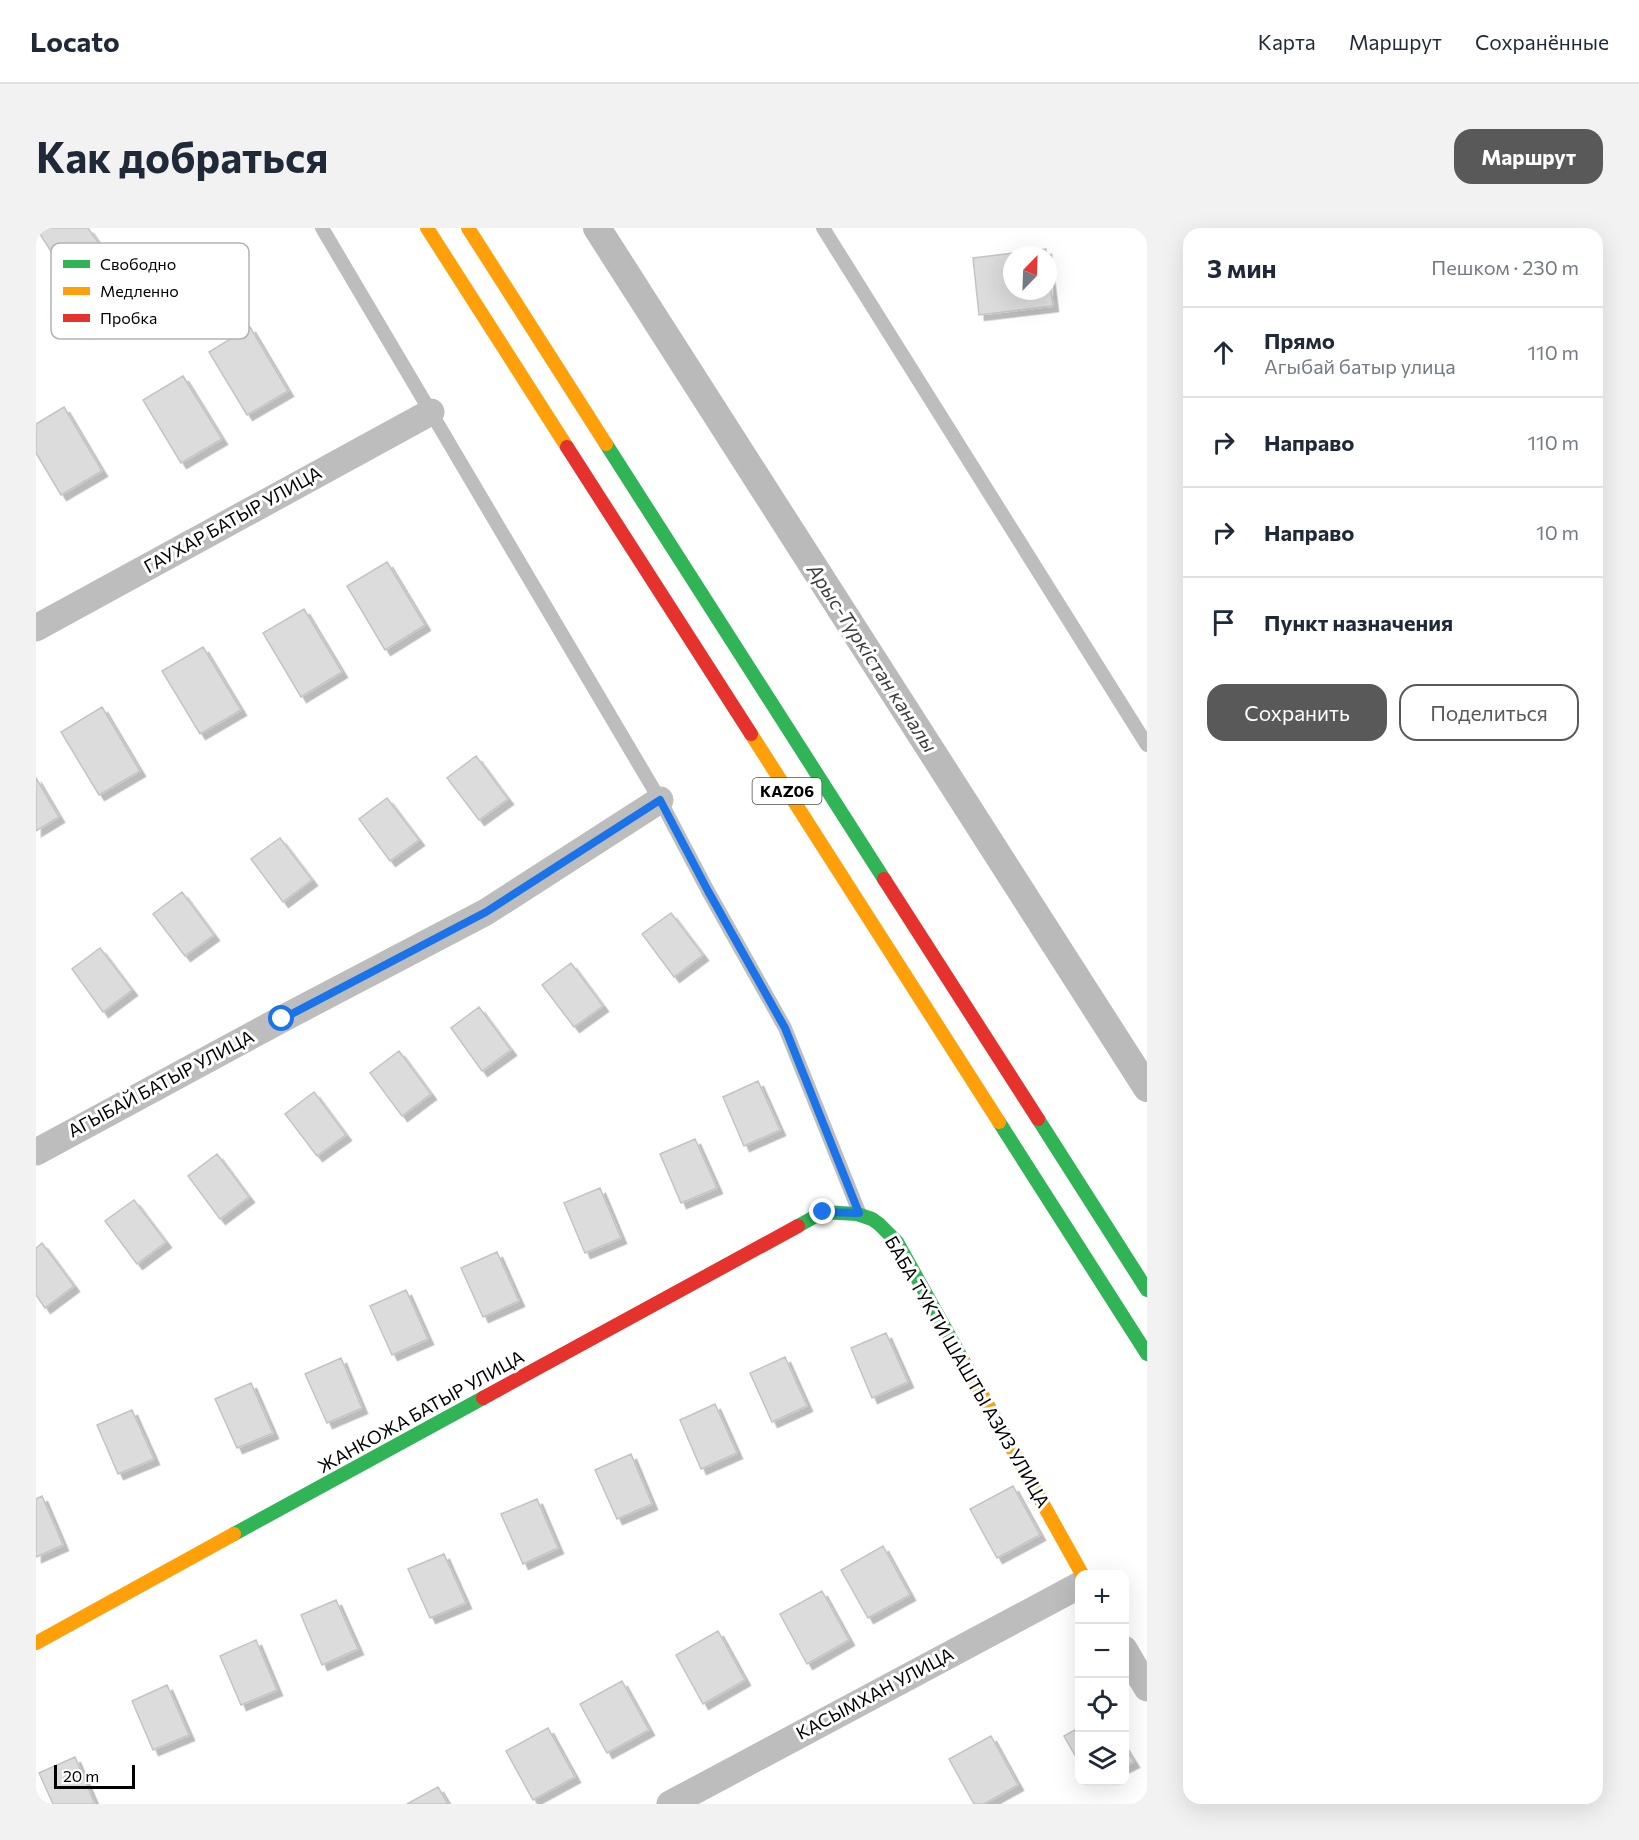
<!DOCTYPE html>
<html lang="ru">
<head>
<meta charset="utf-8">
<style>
	:root { --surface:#fff; --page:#f2f2f3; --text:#1f2937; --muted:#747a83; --line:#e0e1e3; --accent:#595959 }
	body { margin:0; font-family:Commissioner,sans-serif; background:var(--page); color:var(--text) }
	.controls { position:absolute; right:18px; bottom:18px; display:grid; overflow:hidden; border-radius:12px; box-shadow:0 6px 24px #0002 }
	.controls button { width:54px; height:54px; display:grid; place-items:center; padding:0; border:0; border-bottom:2px solid var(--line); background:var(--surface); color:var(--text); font:30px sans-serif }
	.compass { position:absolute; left:967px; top:18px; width:54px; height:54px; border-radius:50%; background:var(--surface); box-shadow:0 6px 24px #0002; rotate:23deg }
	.scale { position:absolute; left:18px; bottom:15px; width:81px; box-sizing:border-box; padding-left:6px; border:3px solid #000; border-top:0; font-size:16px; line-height:21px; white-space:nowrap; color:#000; -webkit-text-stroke:4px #fff; paint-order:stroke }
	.stop { position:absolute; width:18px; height:18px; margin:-14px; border:4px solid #1a73e8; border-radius:50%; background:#fff }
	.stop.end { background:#1a73e8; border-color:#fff; box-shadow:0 2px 6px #0008 }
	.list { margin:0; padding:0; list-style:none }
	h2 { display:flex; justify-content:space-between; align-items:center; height:78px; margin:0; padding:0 24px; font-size:26px }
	h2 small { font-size:20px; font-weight:400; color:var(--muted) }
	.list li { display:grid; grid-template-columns:39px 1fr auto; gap:18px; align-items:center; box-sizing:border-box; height:90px; padding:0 24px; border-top:2px solid var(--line) }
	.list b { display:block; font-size:22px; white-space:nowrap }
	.list p { margin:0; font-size:20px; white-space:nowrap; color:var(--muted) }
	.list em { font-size:20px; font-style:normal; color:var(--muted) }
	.actions { display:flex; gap:12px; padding:18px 24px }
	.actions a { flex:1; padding:14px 0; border:2px solid var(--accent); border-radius:18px; text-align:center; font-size:21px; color:var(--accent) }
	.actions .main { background:var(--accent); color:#fff }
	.icon { flex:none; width:33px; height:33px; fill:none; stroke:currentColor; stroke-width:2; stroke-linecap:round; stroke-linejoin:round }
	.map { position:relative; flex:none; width:1111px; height:1576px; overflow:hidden; border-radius:18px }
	header { display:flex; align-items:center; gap:36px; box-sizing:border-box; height:84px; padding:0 30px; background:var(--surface); border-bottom:2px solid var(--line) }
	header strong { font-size:28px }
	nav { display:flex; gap:33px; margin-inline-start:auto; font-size:21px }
	.intro { display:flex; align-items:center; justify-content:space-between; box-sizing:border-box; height:144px; padding:0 36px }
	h1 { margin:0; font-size:42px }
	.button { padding:15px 27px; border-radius:18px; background:var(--accent); color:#fff; font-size:21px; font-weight:700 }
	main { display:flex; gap:36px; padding:0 36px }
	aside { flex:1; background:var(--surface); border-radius:18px; box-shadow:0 6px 24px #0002 }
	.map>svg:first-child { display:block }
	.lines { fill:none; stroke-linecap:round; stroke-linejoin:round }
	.canal { stroke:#bababa; stroke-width:28 }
	.building { fill:#dcdcdc; stroke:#c4c4c4; stroke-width:1.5; filter:url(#shadow) }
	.lane { stroke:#bdbdbd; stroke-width:14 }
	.street { stroke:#bdbdbd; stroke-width:27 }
	.fast { stroke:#30b455; stroke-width:14 }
	.slow { stroke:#ff9f0a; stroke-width:14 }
	.jam { stroke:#e5322d; stroke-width:14 }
	.route { stroke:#1a73e8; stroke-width:8 }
	.labels { text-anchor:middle; stroke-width:6; stroke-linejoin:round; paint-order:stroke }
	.shield { fill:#fff; stroke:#4c4c4c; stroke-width:1.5 }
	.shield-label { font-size:16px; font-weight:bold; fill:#000 }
	.street-label { font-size:18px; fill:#000; stroke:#fff }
	.water-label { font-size:20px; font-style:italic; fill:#3e3e3e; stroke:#fff }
	.key { fill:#fff; stroke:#b2b2b2; stroke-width:1.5 }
	.key-label { font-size:16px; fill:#000 }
</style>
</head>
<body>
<header>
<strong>Locato</strong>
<nav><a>Карта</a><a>Маршрут</a><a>Сохранённые</a></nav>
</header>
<div class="intro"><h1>Как добраться</h1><a class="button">Маршрут</a></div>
<main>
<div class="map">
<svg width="1111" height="1576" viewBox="0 0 1111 1576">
	<defs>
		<filter id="shadow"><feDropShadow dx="5.5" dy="5.5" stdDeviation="0" flood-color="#0004"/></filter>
	</defs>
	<rect width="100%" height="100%" fill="#fff"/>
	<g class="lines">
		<!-- canal -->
		<path class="canal" d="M 561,0 L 1111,860"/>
	</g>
	<!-- building -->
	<path class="building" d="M 0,0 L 52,0 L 66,20 L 29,45 Z
		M 1010,21 L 1010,27 L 976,27 L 976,63 L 1012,63 L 1012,39 L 1017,78 L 943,87 L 937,30 Z
		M 214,99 L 252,163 L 211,187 L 173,124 Z
		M 147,148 L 186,211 L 145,235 L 107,172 Z
		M 28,179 L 66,243 L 25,267 L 0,225 L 0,196 Z
		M 351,334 L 389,397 L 349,422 L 311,358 Z
		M 268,381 L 306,444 L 265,469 L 227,405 Z
		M 167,419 L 205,482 L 164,506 L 126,443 Z
		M 66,479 L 104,543 L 63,567 L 25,504 Z
		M 440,528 L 472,571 L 443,592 L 411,550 Z
		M 0,550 L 23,589 L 0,603 Z
		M 351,570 L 383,612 L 354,633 L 323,591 Z
		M 244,610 L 276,652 L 247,674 L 215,631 Z
		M 146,664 L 178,707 L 149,728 L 117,686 Z
		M 635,685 L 667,727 L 638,749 L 606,706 Z
		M 64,720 L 96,762 L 67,784 L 36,741 Z
		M 535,735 L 567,778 L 538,799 L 506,757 Z
		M 443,779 L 475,822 L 446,843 L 415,800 Z
		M 363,823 L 395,866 L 366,888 L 334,845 Z
		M 722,853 L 744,902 L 708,918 L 687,869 Z
		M 278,864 L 310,907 L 281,928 L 249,886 Z
		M 659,911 L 681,960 L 645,975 L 624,926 Z
		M 181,926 L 213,969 L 184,991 L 152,948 Z
		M 564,960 L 585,1010 L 549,1025 L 528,975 Z
		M 98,972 L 130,1014 L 101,1036 L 69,993 Z
		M 6,1015 L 38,1058 L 9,1080 L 0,1067 L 0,1020 Z
		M 461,1024 L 483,1073 L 447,1089 L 425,1040 Z
		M 370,1062 L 392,1111 L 356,1127 L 334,1078 Z
		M 850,1105 L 872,1154 L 836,1170 L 815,1120 Z
		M 749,1129 L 771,1178 L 736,1194 L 714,1145 Z
		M 305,1130 L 326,1180 L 291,1195 L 269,1146 Z
		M 215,1155 L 237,1205 L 201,1220 L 179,1171 Z
		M 679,1176 L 701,1225 L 665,1241 L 644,1192 Z
		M 96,1182 L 118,1231 L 82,1246 L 61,1197 Z
		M 595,1226 L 616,1276 L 581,1291 L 559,1242 Z
		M 977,1258 L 1004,1307 L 961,1330 L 934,1281 Z
		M 6,1268 L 27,1317 L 0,1329 L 0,1271 Z
		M 501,1271 L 522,1320 L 487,1336 L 465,1286 Z
		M 847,1318 L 874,1367 L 832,1390 L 805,1342 Z
		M 408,1326 L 430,1375 L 394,1390 L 372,1341 Z
		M 786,1363 L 813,1412 L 771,1436 L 744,1386 Z
		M 300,1372 L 322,1421 L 286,1437 L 265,1387 Z
		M 682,1403 L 709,1452 L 667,1476 L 640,1427 Z
		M 220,1412 L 241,1462 L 205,1477 L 184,1428 Z
		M 586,1453 L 613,1502 L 571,1525 L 544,1476 Z
		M 131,1457 L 153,1507 L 117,1522 L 96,1473 Z
		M 1044,1499 L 1044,1536 L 1028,1508 Z
		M 512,1500 L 539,1549 L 497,1572 L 470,1523 Z
		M 955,1508 L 982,1557 L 948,1576 L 938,1576 L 913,1531 Z
		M 1088,1518 L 1098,1534 L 1088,1539 Z
		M 39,1529 L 59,1576 L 17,1576 L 3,1545 Z
		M 402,1559 L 412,1576 L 371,1576 Z"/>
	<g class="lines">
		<!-- lane -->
		<path class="lane" d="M 286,0 L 624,572 L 672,663 L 749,800 L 823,984
			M 787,0 L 1111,517"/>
		<!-- street -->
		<path class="street" d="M 0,400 L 395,184
			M 0,924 L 246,791 L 450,684 L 624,572
			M 1088,1421 L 1111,1460
			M 634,1576 L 1044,1357"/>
		<!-- fast -->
		<path class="fast" d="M 570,216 L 848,651
			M 1002,891 L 1111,1062
			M 963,894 L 1111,1126
			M 762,998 L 787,984 L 821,986 L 836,991 L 843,996 L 861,1014 L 929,1136
			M 198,1306 L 447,1170"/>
		<!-- slow -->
		<path class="slow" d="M 391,0 L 531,219
			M 432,0 L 570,216
			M 715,506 L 963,894
			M 929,1136 L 1046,1346
			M 0,1415 L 198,1306"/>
		<!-- jam -->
		<path class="jam" d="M 531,219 L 715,506
			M 848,651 L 1002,891
			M 447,1170 L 762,998"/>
	</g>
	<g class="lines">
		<!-- route -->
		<path class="route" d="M 246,791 L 450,684 L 624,572 L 672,663 L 749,800 L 823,985 L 787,984"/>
	</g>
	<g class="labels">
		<!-- shield labels -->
		<rect class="shield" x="716.5" y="550" width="69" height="26" rx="4.5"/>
		<g class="shield-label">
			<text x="751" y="569">KАZ06</text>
		</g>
		<!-- street labels -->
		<g class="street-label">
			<text transform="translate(197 292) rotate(-29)" y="6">ГАУХАР БАТЫР УЛИЦА</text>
			<text transform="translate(125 856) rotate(-28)" y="6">АГЫБАЙ БАТЫР УЛИЦА</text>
			<text transform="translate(931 1144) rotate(60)" y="6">БАБА ТУКТИ ШАШТЫ АЗИЗ УЛИЦА</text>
			<text transform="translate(385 1184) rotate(-29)" y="6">ЖАНКОЖА БАТЫР УЛИЦА</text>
			<text transform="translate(839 1466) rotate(-28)" y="6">КАСЫМХАН УЛИЦА</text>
		</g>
		<!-- water labels -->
		<g class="water-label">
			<text transform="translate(836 430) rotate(57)" y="7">Арыс-Түркістан каналы</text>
		</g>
	</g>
	<!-- legend -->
	<rect x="15" y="15" width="198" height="96" rx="9" class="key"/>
	<rect x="27" y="32" width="27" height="8" fill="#30b455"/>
	<rect x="27" y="59" width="27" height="8" fill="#ff9f0a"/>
	<rect x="27" y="86" width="27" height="8" fill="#e5322d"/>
	<g class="key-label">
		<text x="64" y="42">Свободно</text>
		<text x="64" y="69">Медленно</text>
		<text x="64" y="96">Пробка</text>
	</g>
</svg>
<div class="controls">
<button>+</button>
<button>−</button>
<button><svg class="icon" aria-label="locate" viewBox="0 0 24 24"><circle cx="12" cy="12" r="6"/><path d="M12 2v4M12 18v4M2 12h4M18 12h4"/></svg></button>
<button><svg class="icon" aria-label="layers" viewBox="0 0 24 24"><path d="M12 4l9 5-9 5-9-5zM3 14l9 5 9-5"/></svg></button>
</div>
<svg class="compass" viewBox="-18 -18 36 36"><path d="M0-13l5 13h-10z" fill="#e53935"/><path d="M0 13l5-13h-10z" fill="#747a83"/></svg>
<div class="scale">20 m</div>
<div class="stop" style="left:246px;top:791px"></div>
<div class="stop end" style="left:787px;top:984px"></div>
</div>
<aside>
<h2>3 мин<small>Пешком · 230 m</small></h2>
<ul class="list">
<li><svg class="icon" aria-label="ahead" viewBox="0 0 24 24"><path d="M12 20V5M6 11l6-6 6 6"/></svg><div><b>Прямо</b><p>Агыбай батыр улица</p></div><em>110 m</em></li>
<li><svg class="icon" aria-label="right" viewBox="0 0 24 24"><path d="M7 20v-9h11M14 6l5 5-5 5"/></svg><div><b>Направо</b></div><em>110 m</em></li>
<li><svg class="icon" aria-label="right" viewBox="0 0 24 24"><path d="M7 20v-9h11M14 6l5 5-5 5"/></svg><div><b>Направо</b></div><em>10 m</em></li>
<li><svg class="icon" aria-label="arrive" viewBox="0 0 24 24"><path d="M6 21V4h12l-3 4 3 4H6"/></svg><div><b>Пункт назначения</b></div></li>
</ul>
<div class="actions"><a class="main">Сохранить</a><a>Поделиться</a></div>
</aside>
</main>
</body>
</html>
